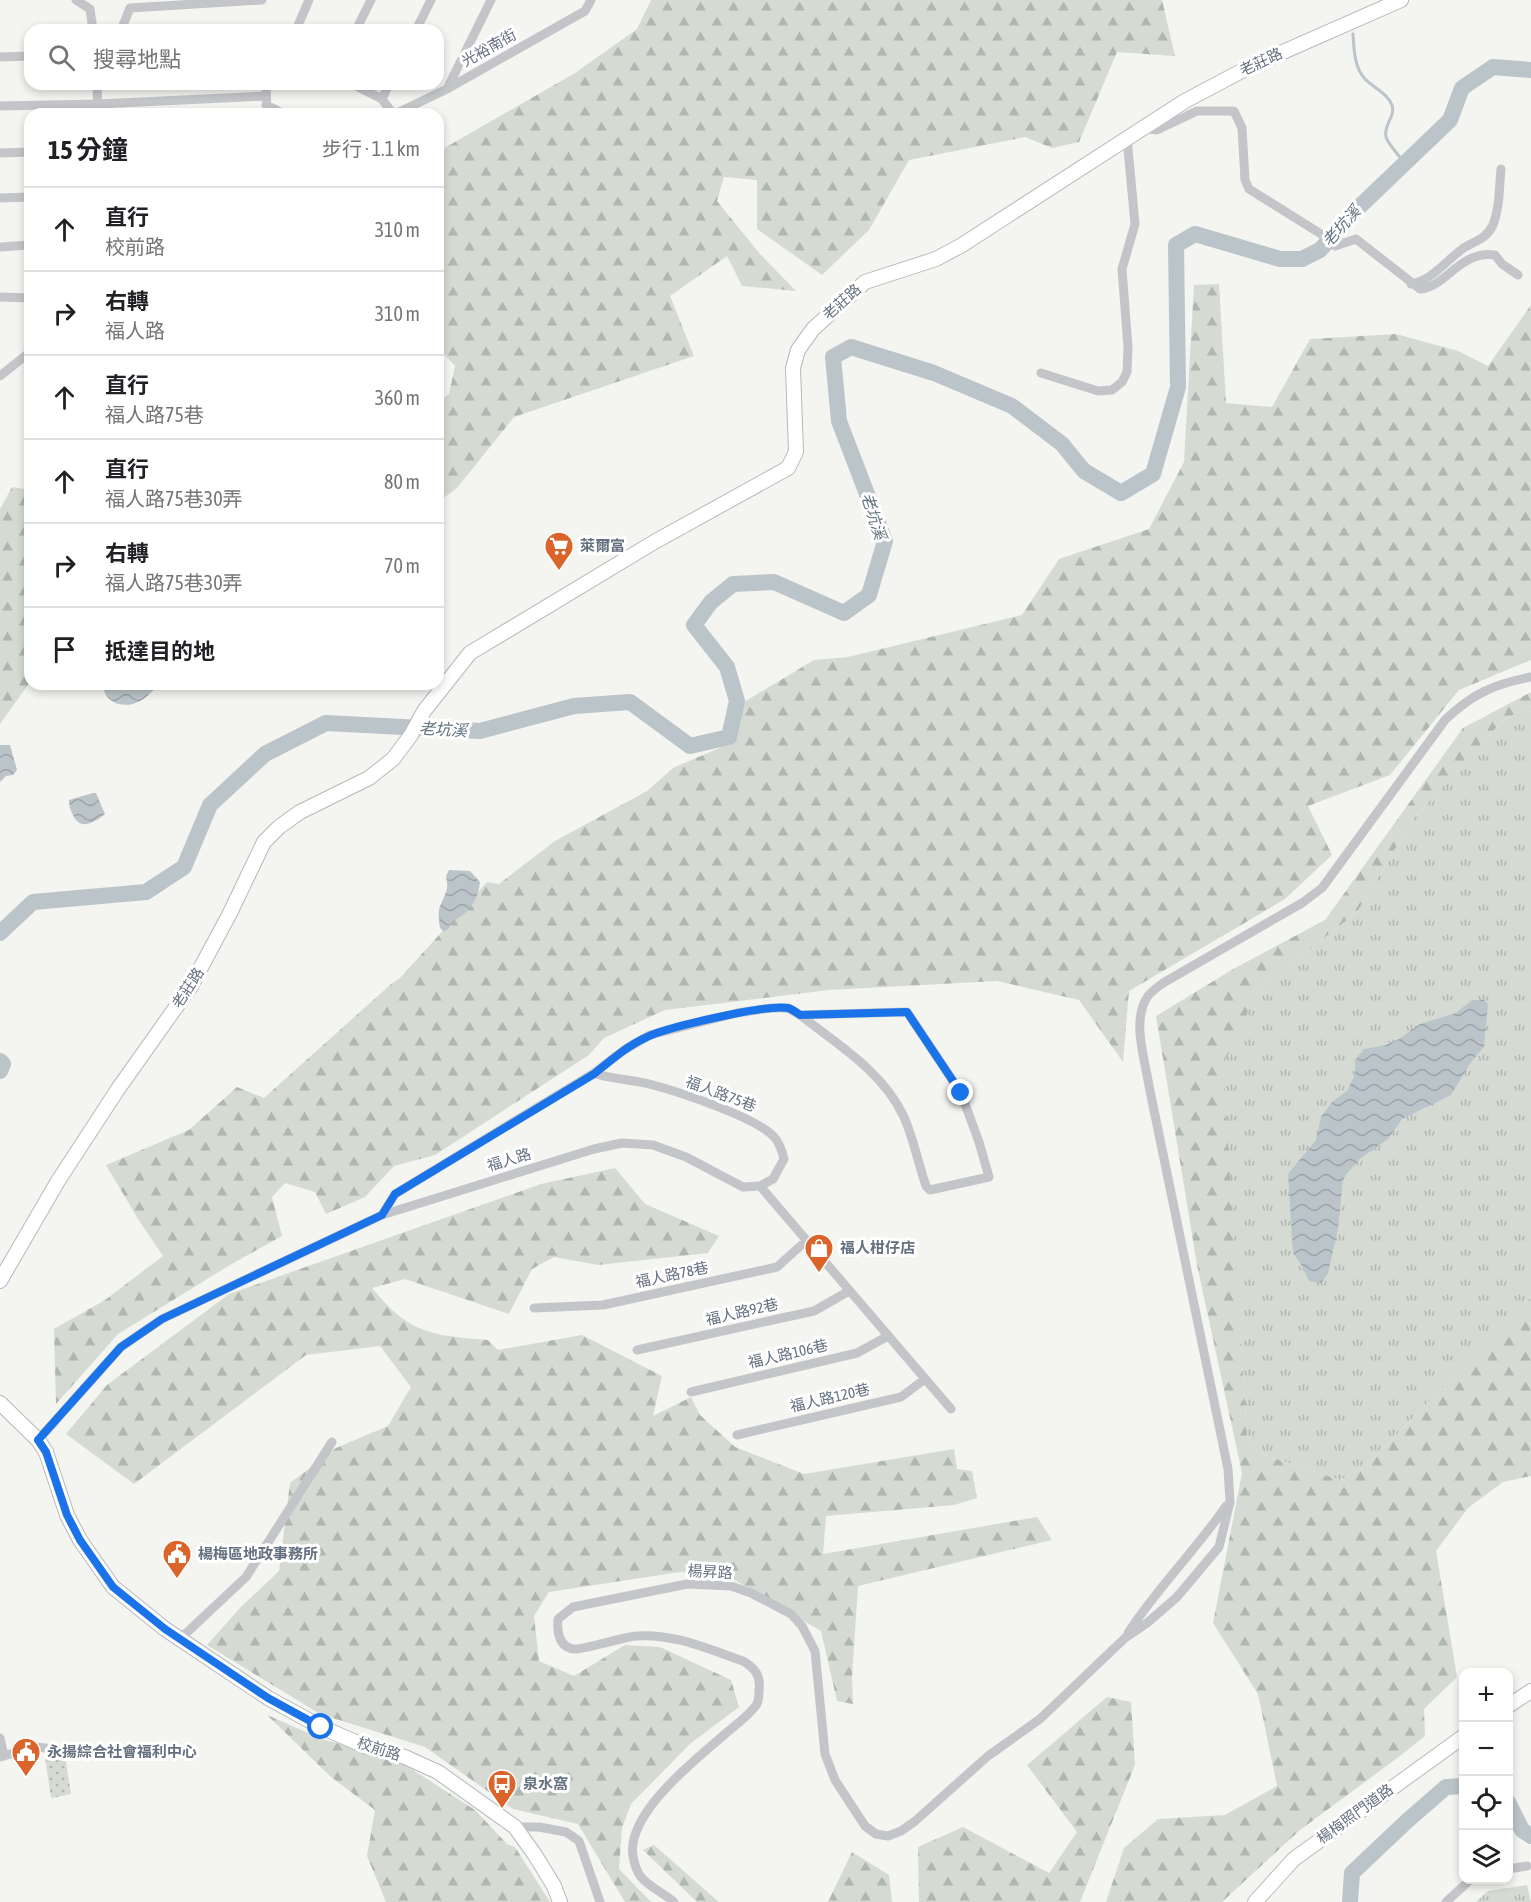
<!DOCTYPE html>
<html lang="zh-TW">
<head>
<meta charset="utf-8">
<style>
	:root { --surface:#fff; --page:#f6f6f6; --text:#202124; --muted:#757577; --line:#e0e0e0 }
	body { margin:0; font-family:"Asap Condensed","Noto Sans TC",sans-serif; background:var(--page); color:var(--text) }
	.controls { position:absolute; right:18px; bottom:18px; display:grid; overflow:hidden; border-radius:12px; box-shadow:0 3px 9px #0003 }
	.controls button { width:54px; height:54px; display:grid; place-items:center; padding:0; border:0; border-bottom:2px solid var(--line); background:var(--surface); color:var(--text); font:30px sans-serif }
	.stop { position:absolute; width:18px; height:18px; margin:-14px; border:4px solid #1a73e8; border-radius:50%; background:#fff }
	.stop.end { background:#1a73e8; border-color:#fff; box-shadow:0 2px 6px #0008 }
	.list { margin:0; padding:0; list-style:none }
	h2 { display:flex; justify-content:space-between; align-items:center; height:78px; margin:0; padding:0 24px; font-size:26px }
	h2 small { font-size:20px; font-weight:400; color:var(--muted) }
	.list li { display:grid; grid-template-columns:39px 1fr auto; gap:18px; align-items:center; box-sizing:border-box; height:84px; padding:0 24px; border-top:2px solid var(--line) }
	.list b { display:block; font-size:22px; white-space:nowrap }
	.list p { margin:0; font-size:20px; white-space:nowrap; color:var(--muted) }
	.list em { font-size:20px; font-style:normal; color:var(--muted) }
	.icon { flex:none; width:33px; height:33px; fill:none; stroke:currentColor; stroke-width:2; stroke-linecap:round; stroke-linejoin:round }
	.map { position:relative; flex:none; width:1531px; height:1902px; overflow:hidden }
	.search { position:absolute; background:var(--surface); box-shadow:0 3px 9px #0003; left:24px; top:24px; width:420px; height:66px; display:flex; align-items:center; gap:15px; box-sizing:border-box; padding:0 21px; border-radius:18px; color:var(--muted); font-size:22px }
	.panel { position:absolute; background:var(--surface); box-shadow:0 3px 9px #0003; left:24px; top:108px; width:420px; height:582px; border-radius:18px }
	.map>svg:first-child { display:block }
	.grass { fill:url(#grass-tufts) }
	.forest { fill:url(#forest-firs) }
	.park { fill:url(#park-dots) }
	.water { fill:url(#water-waves) }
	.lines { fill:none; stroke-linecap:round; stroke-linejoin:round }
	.stream { stroke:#bbc4c9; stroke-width:3 }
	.river { stroke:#bbc4c9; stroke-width:16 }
	.secondary-casing { stroke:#b5b8bd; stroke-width:16 }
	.street { stroke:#c3c5c9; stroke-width:9 }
	.secondary { stroke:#fff; stroke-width:14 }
	.route { stroke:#1a73e8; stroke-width:8 }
	.labels { text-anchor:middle; stroke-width:6; stroke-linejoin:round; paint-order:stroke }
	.street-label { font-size:15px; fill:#657181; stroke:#fff }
	.poi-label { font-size:15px; font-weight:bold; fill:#657181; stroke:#fff; text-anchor:start }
	.water-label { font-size:16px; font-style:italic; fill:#60737e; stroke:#fff }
</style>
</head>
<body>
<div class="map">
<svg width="1531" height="1902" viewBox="0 0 1531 1902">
	<defs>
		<pattern id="grass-tufts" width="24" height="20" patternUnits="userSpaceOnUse" patternTransform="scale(1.5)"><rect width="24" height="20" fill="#d5dbd2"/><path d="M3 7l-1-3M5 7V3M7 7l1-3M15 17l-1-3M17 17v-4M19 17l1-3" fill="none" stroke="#b0b6b0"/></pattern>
		<pattern id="forest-firs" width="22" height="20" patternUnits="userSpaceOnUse" patternTransform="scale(1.5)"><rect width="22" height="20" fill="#d5dbd2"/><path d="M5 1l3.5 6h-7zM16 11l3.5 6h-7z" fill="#b0b6b0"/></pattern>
		<pattern id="park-dots" width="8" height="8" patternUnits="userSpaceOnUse" patternTransform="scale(1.5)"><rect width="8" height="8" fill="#d5dbd2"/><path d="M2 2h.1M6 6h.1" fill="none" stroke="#b0b6b0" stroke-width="1.8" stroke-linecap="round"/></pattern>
		<pattern id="water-waves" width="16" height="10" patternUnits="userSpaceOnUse" patternTransform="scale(1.5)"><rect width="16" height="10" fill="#bbc4c9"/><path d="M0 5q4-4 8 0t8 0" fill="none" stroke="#9ca4a9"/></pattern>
	</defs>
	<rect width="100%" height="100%" fill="#f4f4f1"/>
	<!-- grass -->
	<path class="grass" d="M 1531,706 L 1531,1297 L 1364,1468 L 1340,1480 L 1258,1453 L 1247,1435 L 1222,1065 L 1258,990 L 1357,912 L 1414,818 L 1503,720 Z
		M 1527,1885 L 1531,1902 L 1476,1902 L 1488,1891 Z"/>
	<!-- forest -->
	<path class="forest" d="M 651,0 L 1162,0 L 1175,56 L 1117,52 L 1079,142 L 1052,148 L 1025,137 L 909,160 L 869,230 L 822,275 L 757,229 L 757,180 L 724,177 L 717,201 L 760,254 L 796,291 L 742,286 L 727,256 L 670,296 L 694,356 L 514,417 L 457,488 L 438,502 L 438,402 L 449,394 L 455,366 L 438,347 L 438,168 L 441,150 L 575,73 L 637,29 Z
		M 1219,284 L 1226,403 L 1272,407 L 1310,339 L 1396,334 L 1458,351 L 1488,366 L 1531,305 L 1531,660 L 1459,690 L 1390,775 L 1308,806 L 1332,855 L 1285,899 L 1129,991 L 1123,1062 L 1079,1000 L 997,981 L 829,990 L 665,1010 L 604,1038 L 589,1055 L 435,1155 L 394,1166 L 365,1197 L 326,1214 L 315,1192 L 285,1183 L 272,1197 L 282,1236 L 230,1265 L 118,1334 L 56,1404 L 54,1329 L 105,1300 L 163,1256 L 138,1219 L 106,1165 L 189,1130 L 237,1087 L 264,1098 L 390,985 L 400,978 L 487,882 L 499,884 L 555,841 L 647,791 L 673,768 L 733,742 L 744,702 L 814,660 L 848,657 L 1022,615 L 1059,559 L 1149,529 L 1184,462 L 1194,285 Z
		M 12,487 L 30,490 L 30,682 L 0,724 L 0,509 Z
		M 1531,692 L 1531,706 L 1503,720 L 1414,818 L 1357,912 L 1258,990 L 1223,1065 L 1247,1435 L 1258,1453 L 1340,1480 L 1364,1468 L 1531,1297 L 1531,1476 L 1503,1482 L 1468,1508 L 1436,1551 L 1457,1677 L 1424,1709 L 1425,1736 L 1396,1759 L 1300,1830 L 1222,1902 L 1106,1902 L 1124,1848 L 1158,1819 L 1225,1815 L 1277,1786 L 1258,1694 L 1213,1623 L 1242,1473 L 1197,1265 L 1156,1016 L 1235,968 L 1325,920 L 1463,728 Z
		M 615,1168 L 645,1204 L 719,1236 L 708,1253 L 598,1265 L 554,1257 L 532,1269 L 509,1314 L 405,1279 L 372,1288 C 380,1297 388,1307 398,1315 C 424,1337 456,1337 488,1340 L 498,1350 L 582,1335 L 662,1376 L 653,1416 L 691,1397 L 700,1415 L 735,1447 L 804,1474 L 954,1449 L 957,1469 L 972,1471 L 977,1498 L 954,1505 L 826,1516 L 823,1554 L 1037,1517 L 1052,1540 L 858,1586 L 852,1677 L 853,1704 L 837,1701 L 821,1631 L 733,1579 L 680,1572 L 549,1592 L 534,1616 L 539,1661 L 574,1676 L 625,1645 L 660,1647 L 731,1680 L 739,1707 L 691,1743 L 631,1804 L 622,1828 L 619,1869 L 651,1902 L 625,1902 L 578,1824 L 513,1809 L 425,1747 L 320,1714 L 207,1645 L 241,1607 L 279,1571 L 290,1483 L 336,1448 L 388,1426 L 411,1387 L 380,1346 L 306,1355 L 134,1484 L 66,1434 L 107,1385 L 229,1294 L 541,1184 Z
		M 1107,1697 L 1131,1702 L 1135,1765 L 1080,1902 L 919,1902 L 918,1847 L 963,1827 L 1049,1873 L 1077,1832 L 1027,1765 Z
		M 267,1715 L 322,1739 L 399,1761 L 475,1810 L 507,1844 L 515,1847 L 550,1902 L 386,1902 L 367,1856 L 375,1810 L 331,1777 Z
		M 654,1845 L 719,1902 L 697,1902 L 643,1850 Z
		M 852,1852 L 889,1875 L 892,1902 L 828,1902 Z"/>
	<!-- park -->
	<path class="park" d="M 61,1746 L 66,1762 L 71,1794 L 51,1798 L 45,1757 Z"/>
	<!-- water -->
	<path class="water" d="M 108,684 L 154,684 L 154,690 C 149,694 144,700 138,702 C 123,709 105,703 103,686 Z
		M 0,745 L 10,745 L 17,770 L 13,775 L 6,776 L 0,782 Z
		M 93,793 L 96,793 L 105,814 C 94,823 80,831 73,815 C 70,809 69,806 69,800 Z
		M 449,870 L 470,871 L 480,882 C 478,901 468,915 450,922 L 449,928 L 444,932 L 440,928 C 439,920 437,911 441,904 C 446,891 449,891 446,876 Z
		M 1472,1000 L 1484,1000 L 1488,1004 L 1484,1047 L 1471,1062 L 1451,1095 L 1402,1119 L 1388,1139 L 1361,1158 L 1343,1178 L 1338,1229 L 1328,1273 L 1321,1283 L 1309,1281 L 1301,1264 L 1293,1253 L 1288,1174 L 1316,1140 L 1321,1117 L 1332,1102 L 1347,1091 L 1355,1075 L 1355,1060 L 1364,1049 L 1386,1045 L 1399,1039 L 1420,1024 L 1456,1013 Z"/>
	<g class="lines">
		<!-- stream -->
		<path class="stream" d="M 1353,34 C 1354,49 1354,67 1365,79 C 1374,88 1387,93 1392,105 C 1396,116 1383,125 1386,137 C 1389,146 1400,156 1405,164"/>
		<!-- river -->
		<path class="river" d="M 0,933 L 33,902 L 146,892 L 184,867 L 210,805 L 265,754 L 326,723 L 480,731 L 574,706 L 630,702 L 690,746 L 729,737 L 737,701 L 727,667 L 694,625 L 711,602 L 733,584 L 774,582 L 844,613 L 869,595 L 885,541 L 839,421 L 833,357 L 851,347 L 934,373 L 1012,406 L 1062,444 L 1084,471 L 1121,493 L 1153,474 L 1178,387 L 1176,245 L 1195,234 L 1280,259 L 1302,259 L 1320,250 L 1357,209 L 1450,120 L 1462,88 L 1493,67 L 1531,70
			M 0,1061 L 3,1064 L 0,1071
			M 1508,1802 L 1522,1830 L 1531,1836
			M 1350,1902 L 1352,1873 L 1407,1821 L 1446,1787 L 1464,1786"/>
		<!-- secondary casing -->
		<g class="secondary-casing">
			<path id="secondary" d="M 0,1281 L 58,1181 L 118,1089 L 191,986 L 230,913 L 264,842 L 279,827 L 300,812 L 369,778 L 393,759 L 411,735 L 424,711 L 470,653 L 656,541 L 788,468 L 796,452 L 793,368 L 798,350 L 813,329 L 865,282 L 936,259 L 962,245 L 1185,101 L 1251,66 L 1401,0
				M 0,1403 L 38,1440 L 46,1452 L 67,1515 L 80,1540 L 113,1587 L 165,1629 L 268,1698 L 321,1727 L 367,1747 L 405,1757 L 438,1772 L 515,1827 L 535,1855 L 554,1886 L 560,1902
				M 1508,1706 L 1531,1691
				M 1255,1902 L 1294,1859 L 1464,1736"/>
		</g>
		<!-- street -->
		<path class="street" d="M 76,0 L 90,9 L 93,30
			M 121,30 L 130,8 L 262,0
			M 296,30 L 309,0
			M 356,30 L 371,0
			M 416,30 L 431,0
			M 0,57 L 30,56
			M 97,84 L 98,114
			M 266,84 L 267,114
			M 352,84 L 382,99 L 393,114
			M 447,89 L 491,0
			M 382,99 L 389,84
			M 266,105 L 285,114
			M 0,106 L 98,104 L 266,96
			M 395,114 L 447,89 L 585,11 L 591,0
			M 1143,128 L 1157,130 L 1197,111 L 1234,111 L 1242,128 L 1245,180 L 1249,189 L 1321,234 L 1335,246 L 1356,239 L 1420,289 C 1445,288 1460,250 1495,255 L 1502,264 L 1518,275
			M 0,153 L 30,152
			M 0,198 L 30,197
			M 0,247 L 30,245
			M 1411,284 C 1432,280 1445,262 1461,250 C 1473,241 1486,240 1493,225 C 1500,207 1499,188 1501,169
			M 0,297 L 30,298
			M 1041,373 L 1098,391 L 1112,390 L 1122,382 L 1127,372 L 1128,347 L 1122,269 L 1135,224 L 1127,138
			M 0,376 L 30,352
			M 594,1073 C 613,1080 633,1079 653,1085 C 679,1092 759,1118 775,1138 C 780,1144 782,1151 784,1159 L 773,1179 L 760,1186
			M 382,1215 L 395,1194 L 594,1073 L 624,1050 L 650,1035 L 737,1013 L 771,1008 L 788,1008 L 800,1015 C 837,1044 882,1071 903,1115 C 913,1136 918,1163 926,1186 L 930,1190 L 989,1177 L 979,1142 L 961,1093 L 907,1012 L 800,1015
			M 534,1308 L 603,1305 L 777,1267 L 806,1241
			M 637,1350 L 814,1311 L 849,1291
			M 691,1392 L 857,1353 L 888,1336
			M 737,1435 L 901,1397 L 925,1379
			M 38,1440 L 121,1347 L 162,1319 L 382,1215 L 594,1149 L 622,1143 L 653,1145 L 686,1157 L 743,1187 L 760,1186 L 951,1409
			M 1128,1633 C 1157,1588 1196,1550 1226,1506
			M 180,1639 L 246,1577 L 332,1442
			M 0,1738 L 4,1756
			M 0,1757 L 35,1747 L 46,1748
			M 515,1827 L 539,1827 L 566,1832 L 579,1841 L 600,1902
			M 1508,1869 L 1527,1866
			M 674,1902 C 664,1893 649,1887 641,1877 C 637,1872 634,1862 633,1856 C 626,1814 695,1760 724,1735 C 734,1726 749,1716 757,1704 C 759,1700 759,1695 759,1690 C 761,1676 755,1668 743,1661 C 708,1649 673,1633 636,1636 C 623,1637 580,1651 573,1649 C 558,1646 557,1631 558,1619 L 573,1607 L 687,1584 L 731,1586 L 751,1593 L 791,1614 L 802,1626 L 815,1651 L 825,1754 L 835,1780 L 865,1826 L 876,1834 L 888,1836 L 901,1831 L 914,1822 L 988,1756 L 1040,1719 L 1125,1638 L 1147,1623 L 1177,1597 L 1219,1547 L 1230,1502 L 1228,1469 L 1149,1086 C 1145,1059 1131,1020 1148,996 C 1152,991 1158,987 1163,983 L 1302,903 L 1322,888 L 1445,720 C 1472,694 1494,684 1531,677
			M 1446,1902 L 1470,1880"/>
		<!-- secondary -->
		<use href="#secondary" class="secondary"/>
	</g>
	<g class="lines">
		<!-- route -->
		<path class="route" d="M 321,1727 L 268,1698 L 165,1629 L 113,1587 L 80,1540 L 67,1515 L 46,1452 L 38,1440 L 121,1347 L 162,1319 L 382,1215 L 395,1194 L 594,1074 C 611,1060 627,1046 647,1037 C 667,1027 768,1004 788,1008 C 792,1009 797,1013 800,1015 L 907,1012 L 961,1093"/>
	</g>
	<!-- icons -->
	<defs>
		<g id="supermarket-pin" transform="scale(1.5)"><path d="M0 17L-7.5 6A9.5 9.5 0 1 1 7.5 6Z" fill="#db642a" stroke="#fff"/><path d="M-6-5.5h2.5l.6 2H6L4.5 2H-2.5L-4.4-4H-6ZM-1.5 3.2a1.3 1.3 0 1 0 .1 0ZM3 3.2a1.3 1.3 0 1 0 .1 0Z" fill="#fff"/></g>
		<g id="shop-pin" transform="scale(1.5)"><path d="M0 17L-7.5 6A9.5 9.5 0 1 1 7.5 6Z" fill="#db642a" stroke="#fff"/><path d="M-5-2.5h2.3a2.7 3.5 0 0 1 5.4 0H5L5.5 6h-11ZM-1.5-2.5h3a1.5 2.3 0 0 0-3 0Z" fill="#fff"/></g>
		<g id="civic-pin" transform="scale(1.5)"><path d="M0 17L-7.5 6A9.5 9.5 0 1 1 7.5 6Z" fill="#db642a" stroke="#fff"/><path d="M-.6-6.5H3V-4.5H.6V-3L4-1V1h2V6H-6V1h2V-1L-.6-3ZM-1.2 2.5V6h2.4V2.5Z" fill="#fff"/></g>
		<g id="bus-pin" transform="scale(1.5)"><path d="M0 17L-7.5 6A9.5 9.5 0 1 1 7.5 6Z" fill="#db642a" stroke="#fff"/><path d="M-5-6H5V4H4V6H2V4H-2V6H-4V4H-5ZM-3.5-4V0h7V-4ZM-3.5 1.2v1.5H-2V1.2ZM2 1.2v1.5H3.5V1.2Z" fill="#fff"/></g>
	</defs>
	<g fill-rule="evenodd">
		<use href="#supermarket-pin" x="559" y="546"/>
		<use href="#shop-pin" x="819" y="1248"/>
		<use href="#civic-pin" x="177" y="1554"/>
		<use href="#civic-pin" x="26" y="1752"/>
		<use href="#bus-pin" x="502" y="1784"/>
	</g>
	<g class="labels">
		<!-- street labels -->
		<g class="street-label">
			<text transform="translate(489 48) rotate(-29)" y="5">光裕南街</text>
			<text transform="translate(1261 62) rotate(-25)" y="5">老莊路</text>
			<text transform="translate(842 302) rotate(-42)" y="5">老莊路</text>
			<text transform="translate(188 988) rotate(-57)" y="5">老莊路</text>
			<text transform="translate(721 1094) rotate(21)" y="5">福人路75巷</text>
			<text transform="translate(509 1160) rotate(-17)" y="5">福人路</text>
			<text transform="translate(672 1275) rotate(-12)" y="5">福人路78巷</text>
			<text transform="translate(742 1312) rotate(-13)" y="5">福人路92巷</text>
			<text transform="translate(788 1354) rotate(-13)" y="5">福人路106巷</text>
			<text transform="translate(830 1398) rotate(-13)" y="5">福人路120巷</text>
			<text transform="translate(710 1572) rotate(3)" y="5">楊昇路</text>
			<text transform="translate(379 1749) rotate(18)" y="5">校前路</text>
			<text transform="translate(1355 1814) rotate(-36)" y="5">楊梅照門道路</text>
		</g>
		<!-- poi labels -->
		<g class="poi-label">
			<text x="580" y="551">萊爾富</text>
			<text x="840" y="1253">福人柑仔店</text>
			<text x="198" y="1559">楊梅區地政事務所</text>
			<text x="47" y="1757">永揚綜合社會福利中心</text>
			<text x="523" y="1789">泉水窩</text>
		</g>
		<!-- water labels -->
		<g class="water-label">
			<text transform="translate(1341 226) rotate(-48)" y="6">老坑溪</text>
			<text transform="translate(874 516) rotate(72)" y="6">老坑溪</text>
			<text transform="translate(443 729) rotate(3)" y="6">老坑溪</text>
		</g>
	</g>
</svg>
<div class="controls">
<button>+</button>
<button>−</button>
<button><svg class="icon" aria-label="locate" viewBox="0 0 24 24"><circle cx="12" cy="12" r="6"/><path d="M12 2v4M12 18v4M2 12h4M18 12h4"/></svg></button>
<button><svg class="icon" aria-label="layers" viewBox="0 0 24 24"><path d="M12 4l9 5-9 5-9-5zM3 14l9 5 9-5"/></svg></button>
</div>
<div class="stop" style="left:321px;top:1727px"></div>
<div class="stop end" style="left:961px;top:1093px"></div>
<div class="search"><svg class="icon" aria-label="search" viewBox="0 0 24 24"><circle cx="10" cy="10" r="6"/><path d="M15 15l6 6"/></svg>搜尋地點</div>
<section class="panel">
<h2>15 分鐘<small>步行 · 1.1 km</small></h2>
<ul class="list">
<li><svg class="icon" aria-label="ahead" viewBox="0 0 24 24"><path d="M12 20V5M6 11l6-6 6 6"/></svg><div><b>直行</b><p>校前路</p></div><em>310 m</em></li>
<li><svg class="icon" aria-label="right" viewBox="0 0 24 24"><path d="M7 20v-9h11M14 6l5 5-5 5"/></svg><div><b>右轉</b><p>福人路</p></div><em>310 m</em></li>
<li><svg class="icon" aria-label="ahead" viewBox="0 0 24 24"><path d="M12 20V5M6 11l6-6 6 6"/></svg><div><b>直行</b><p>福人路75巷</p></div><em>360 m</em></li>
<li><svg class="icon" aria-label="ahead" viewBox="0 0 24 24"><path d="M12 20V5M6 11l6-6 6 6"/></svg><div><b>直行</b><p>福人路75巷30弄</p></div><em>80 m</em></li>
<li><svg class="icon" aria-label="right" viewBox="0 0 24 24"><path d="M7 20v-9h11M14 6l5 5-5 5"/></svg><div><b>右轉</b><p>福人路75巷30弄</p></div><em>70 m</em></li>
<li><svg class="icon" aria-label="arrive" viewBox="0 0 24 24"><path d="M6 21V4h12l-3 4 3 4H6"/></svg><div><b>抵達目的地</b></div></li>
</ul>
</section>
</div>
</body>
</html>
